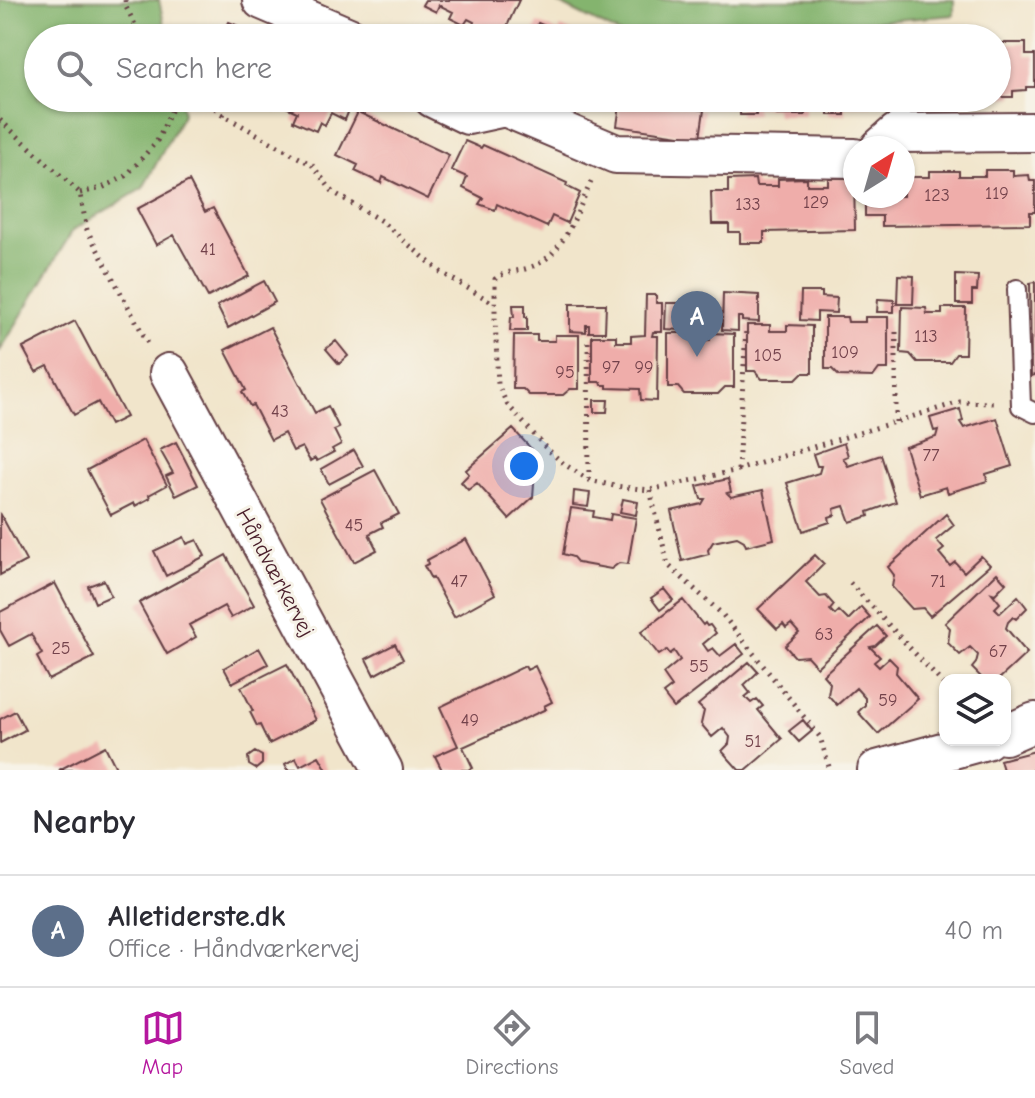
<!DOCTYPE html>
<html lang="en">
<head>
<meta charset="utf-8">
<style>
	:root { --surface:#fff; --page:#f7f7f7; --text:#2b2b33; --muted:#7c7c81; --line:#e1e1e2; --accent:#b5179e }
	body { margin:0; font-family:"Comic Neue",sans-serif; background:var(--page); color:var(--text) }
	.controls { position:absolute; right:24px; bottom:24px; display:grid; overflow:hidden; border-radius:16px; box-shadow:0 2px 6px #0004 }
	.controls button { width:72px; height:72px; display:grid; place-items:center; padding:0; border:0; border-bottom:2px solid var(--line); background:var(--surface); color:var(--text); font:40px sans-serif }
	.compass { position:absolute; left:843px; top:136px; width:72px; height:72px; border-radius:50%; background:var(--surface); box-shadow:0 2px 6px #0004; rotate:37deg }
	.you { position:absolute; left:524px; top:466px; width:28px; height:28px; margin:-20px; border:6px solid #fff; border-radius:50%; background:#1a73e8; box-shadow:0 0 0 12px #1a73e833 }
	.badge { display:grid; place-items:center; width:52px; height:52px; border-radius:50%; background:var(--accent); color:#fff; font-size:26px; font-weight:700 }
	.pin { position:absolute; translate:-50% -66px; filter:drop-shadow(0 2px 4px #0008) }
	.pin::after { content:''; position:absolute; top:42px; width:28px; height:24px; background:inherit; clip-path:polygon(0 0,100% 0,50% 100%) }
	.list { margin:0; padding:0; list-style:none }
	h2 { display:flex; justify-content:space-between; align-items:center; height:104px; margin:0; padding:0 32px; font-size:34px }
	h2 small { font-size:26px; font-weight:400; color:var(--muted) }
	.list li { display:grid; grid-template-columns:52px 1fr auto; gap:24px; align-items:center; box-sizing:border-box; height:112px; padding:0 32px; border-top:2px solid var(--line) }
	.list b { display:block; font-size:30px; white-space:nowrap }
	.list p { margin:0; font-size:26px; white-space:nowrap; color:var(--muted) }
	.list em { font-size:26px; font-style:normal; color:var(--muted) }
	.icon { flex:none; width:44px; height:44px; fill:none; stroke:currentColor; stroke-width:2; stroke-linecap:round; stroke-linejoin:round }
	.map { position:relative; flex:none; width:1035px; height:770px; overflow:hidden }
	.search { position:absolute; background:var(--surface); box-shadow:0 2px 6px #0004; left:24px; right:24px; top:24px; height:88px; display:flex; align-items:center; gap:20px; box-sizing:border-box; padding:0 28px; border-radius:44px; color:var(--muted); font-size:30px }
	.sheet { height:216px; background:var(--surface) }
	nav { display:flex; justify-content:space-around; align-items:center; box-sizing:border-box; height:112px; border-top:2px solid var(--line); background:var(--surface); font-size:22px; color:var(--muted) }
	nav a { display:grid; justify-items:center; gap:4px }
	nav .on { color:var(--accent) }
	.map>svg:first-child { display:block }
	.forest { fill:#84b46e; stroke:#676a4c; stroke-width:2 }
	.building { fill:#efadaa }
	.lines { fill:none; stroke-linecap:round; stroke-linejoin:round }
	.service-casing { stroke:#633d43; stroke-width:22 }
	.minor-casing { stroke:#633d43; stroke-width:42 }
	.path { stroke:#633d43; stroke-width:5; stroke-dasharray:2 6; stroke-linecap:butt }
	.service { stroke:#fff; stroke-width:18 }
	.minor { stroke:#fff; stroke-width:38 }
	.labels { text-anchor:middle; stroke-width:6; stroke-linejoin:round; paint-order:stroke }
	.number-label { font-size:18px; fill:#73424b }
	.street-label { font-size:22px; fill:#4a1f2b; stroke:#f7f3e8 }
</style>
</head>
<body>
<div class="map">
<svg width="1035" height="770" viewBox="0 0 1035 770">
	<rect width="100%" height="100%" fill="#f7f3e8"/>
	<filter id="ink" filterUnits="userSpaceOnUse"><feTurbulence type="fractalNoise" baseFrequency=".0125" numOctaves="2"/><feDisplacementMap in="SourceGraphic" scale="16" xChannelSelector="R" yChannelSelector="G"/><feConvolveMatrix kernelMatrix="1 2 1 2 8 2 1 2 1" color-interpolation-filters="sRGB"/></filter>
	<filter id="wash" filterUnits="userSpaceOnUse"><feTurbulence type="fractalNoise" baseFrequency=".006" numOctaves="4" result="noise"/><feDisplacementMap in="SourceGraphic" scale="32" xChannelSelector="R" yChannelSelector="G"/><feGaussianBlur stdDeviation="1.8" result="paint"/><feColorMatrix in="noise" values="0 0 0 0 0 0 0 0 0 0 0 0 0 0 0 0 0 1.4 0 .05"/><feComposite in="paint" operator="in"/></filter>
	<g filter="url(#wash)">
		<rect width="100%" height="100%" fill="#f1e5cb"/>
		<!-- forest -->
		<path class="forest" d="M 0,0 L 159,0 L 167,38 L 38,38 L 38,98 L 180,98 L 183,114 L 143,188 L 73,230 L 0,351 Z
			M 552,0 L 954,0 L 954,15 L 680,38 L 628,38 Z"/>
		<g id="blocks">
			<!-- building -->
			<path class="building" d="M 425,0 L 519,0 L 503,35 L 490,29 L 486,36 L 472,28 L 474,22 L 468,19 L 464,25 L 450,18 L 453,12 L 439,5 L 436,12 L 422,5 Z
				M 229,22 L 257,34 L 255,38 L 221,38 Z
				M 538,23 L 559,32 L 561,27 L 577,34 L 575,38 L 514,38 L 519,28 L 533,35 Z
				M 997,43 L 1026,43 L 1026,55 L 1035,55 L 1035,87 L 1026,87 L 1026,90 L 1013,91 L 1013,97 L 997,97 Z
				M 259,98 L 354,98 L 345,120 L 331,113 L 325,125 L 320,122 L 316,131 L 293,121 L 297,112 L 275,102 L 272,108 L 257,101 Z
				M 621,98 L 704,110 L 700,138 L 617,126 Z
				M 711,98 L 872,98 L 872,106 L 845,106 L 845,115 L 828,115 L 828,107 L 805,107 L 805,115 L 777,115 L 776,108 L 755,107 L 756,115 L 740,115 L 740,107 L 711,107 Z
				M 358,112 L 449,155 L 428,199 L 383,177 L 381,183 L 355,171 L 358,165 L 337,155 Z
				M 465,141 L 481,148 L 483,145 L 567,183 L 566,186 L 580,193 L 567,223 L 552,216 L 547,227 L 497,204 L 495,210 L 479,204 L 483,198 L 463,188 L 467,177 L 451,170 Z
				M 985,170 L 1013,170 L 1013,176 L 1029,175 L 1030,181 L 1035,181 L 1035,212 L 1030,212 L 1030,224 L 882,226 L 882,216 L 865,216 L 865,196 L 903,196 L 903,171 L 908,171 L 908,177 L 930,177 L 930,171 L 959,171 L 959,176 L 985,176 Z
				M 807,178 L 807,185 L 828,185 L 828,178 L 854,178 L 855,230 L 764,232 L 764,243 L 740,243 L 740,232 L 729,232 L 729,224 L 712,224 L 711,192 L 728,192 L 728,180 L 755,179 L 756,186 L 778,186 L 778,179 Z
				M 189,181 L 205,212 L 213,208 L 249,276 L 208,297 L 174,235 L 156,245 L 137,209 Z
				M 898,275 L 914,276 L 913,304 L 897,304 Z
				M 956,275 L 978,276 L 977,291 L 972,291 L 972,304 L 956,304 Z
				M 264,281 L 275,302 L 228,328 L 217,306 Z
				M 1035,282 L 1035,375 L 1031,376 L 1030,283 Z
				M 801,292 L 822,292 L 822,297 L 837,298 L 836,313 L 817,312 L 817,321 L 800,320 Z
				M 723,293 L 759,295 L 759,322 L 742,321 L 742,317 L 738,317 L 738,331 L 722,330 Z
				M 646,295 L 656,295 L 656,303 L 662,303 L 662,332 L 653,332 L 652,336 L 658,336 L 657,401 L 641,400 L 640,389 L 607,388 L 607,385 L 602,385 L 601,382 L 592,382 L 592,336 L 616,336 L 616,342 L 631,342 L 631,336 L 645,335 Z
				M 878,299 L 894,300 L 894,312 L 877,312 Z
				M 666,303 L 681,303 L 681,330 L 665,329 Z
				M 570,304 L 606,304 L 605,332 L 589,332 L 589,325 L 586,325 L 586,332 L 570,331 Z
				M 513,305 L 525,305 L 525,317 L 527,317 L 527,331 L 510,331 L 511,317 L 514,317 Z
				M 902,307 L 926,308 L 927,314 L 942,314 L 942,308 L 966,308 L 965,354 L 956,354 L 950,362 L 917,362 L 910,354 L 901,353 Z
				M 825,317 L 847,317 L 848,322 L 865,322 L 865,317 L 888,317 L 888,369 L 879,369 L 873,377 L 839,376 L 832,369 L 825,369 Z
				M 75,321 L 126,417 L 110,425 L 98,402 L 74,415 L 48,366 L 36,372 L 23,348 Z
				M 747,325 L 770,325 L 770,331 L 787,331 L 787,325 L 812,326 L 812,373 L 802,373 L 796,379 L 762,379 L 755,371 L 747,371 Z
				M 270,327 L 315,413 L 328,406 L 339,428 L 334,430 L 341,444 L 332,449 L 334,452 L 317,461 L 315,458 L 310,461 L 302,447 L 293,451 L 284,433 L 271,440 L 253,405 L 250,406 L 242,392 L 246,390 L 225,350 Z
				M 668,333 L 692,333 L 693,339 L 710,340 L 710,333 L 734,334 L 734,387 L 725,387 L 718,394 L 684,394 L 678,387 L 668,387 Z
				M 514,335 L 537,335 L 537,341 L 555,341 L 555,335 L 579,335 L 579,389 L 570,389 L 563,395 L 529,395 L 523,389 L 513,389 Z
				M 336,341 L 348,356 L 339,364 L 326,349 Z
				M 594,400 L 608,400 L 607,412 L 594,412 Z
				M 960,409 L 963,421 L 960,422 L 964,428 L 997,418 L 1012,466 L 986,474 L 987,481 L 948,493 L 946,487 L 920,495 L 905,447 L 936,437 L 938,430 L 934,431 L 930,418 Z
				M 513,429 L 536,454 L 533,497 L 509,519 L 477,483 L 468,490 L 461,482 L 469,474 L 466,470 Z
				M 143,440 L 167,485 L 149,495 L 150,498 L 135,506 L 134,503 L 111,515 L 87,470 Z
				M 176,442 L 198,485 L 176,496 L 166,476 L 173,473 L 160,450 Z
				M 844,443 L 848,456 L 843,458 L 848,466 L 881,455 L 896,502 L 868,512 L 869,516 L 850,522 L 844,506 L 834,509 L 835,515 L 829,517 L 830,522 L 803,531 L 787,483 L 819,473 L 821,466 L 817,466 L 813,454 Z
				M 354,450 L 363,466 L 329,484 L 321,469 Z
				M 375,470 L 399,514 L 381,523 L 383,527 L 369,534 L 377,550 L 354,562 L 320,499 Z
				M 728,479 L 731,492 L 727,493 L 731,497 L 763,490 L 774,539 L 746,546 L 744,541 L 737,537 L 713,542 L 708,550 L 709,554 L 682,561 L 671,511 L 702,504 L 705,499 L 701,499 L 697,486 Z
				M 574,491 L 590,493 L 588,507 L 573,505 Z
				M 623,499 L 638,502 L 636,515 L 620,512 Z
				M 571,508 L 594,511 L 593,517 L 610,520 L 611,514 L 636,518 L 628,564 L 619,563 L 611,569 L 578,563 L 573,557 L 563,554 Z
				M 0,513 L 26,561 L 0,575 Z
				M 946,514 L 954,525 L 936,540 L 944,549 L 939,553 L 950,566 L 955,562 L 964,572 L 981,556 L 990,565 L 930,616 L 923,608 L 912,609 L 892,587 L 894,575 L 888,567 Z
				M 184,537 L 187,544 L 197,540 L 205,556 L 166,576 L 154,551 Z
				M 466,539 L 495,594 L 454,617 L 433,578 L 431,579 L 424,566 L 428,564 L 427,560 Z
				M 226,555 L 254,605 L 231,618 L 224,606 L 189,625 L 196,637 L 167,654 L 139,603 Z
				M 815,555 L 824,564 L 806,582 L 820,597 L 826,596 L 834,605 L 830,610 L 835,615 L 839,611 L 848,620 L 861,607 L 870,617 L 817,667 L 807,656 L 795,657 L 785,646 L 799,633 L 791,624 L 786,628 L 783,624 L 777,629 L 758,609 Z
				M 997,573 L 1006,583 L 995,594 L 992,593 L 1000,603 L 995,608 L 1000,613 L 1018,596 L 1027,608 L 1016,619 L 1013,617 L 1008,622 L 1006,628 L 1027,653 L 998,680 L 984,680 L 972,668 L 976,663 L 978,655 L 970,647 L 960,655 L 948,643 L 950,628 L 945,623 Z
				M 104,580 L 111,596 L 95,603 L 88,586 Z
				M 55,583 L 94,657 L 49,680 L 37,657 L 42,654 L 31,634 L 9,646 L 0,630 L 0,612 Z
				M 664,589 L 673,600 L 660,610 L 651,598 Z
				M 683,600 L 703,625 L 705,623 L 707,626 L 710,625 L 716,633 L 703,644 L 708,651 L 713,648 L 720,656 L 736,644 L 744,654 L 674,708 L 663,694 L 672,687 L 663,674 L 680,660 L 674,651 L 670,654 L 667,650 L 659,655 L 641,632 Z
				M 877,626 L 886,636 L 875,646 L 870,647 L 880,657 L 874,662 L 879,667 L 889,658 L 897,666 L 896,673 L 918,699 L 878,734 L 858,712 L 865,705 L 865,698 L 856,688 L 837,705 L 828,695 L 830,683 L 823,675 Z
				M 395,644 L 403,659 L 374,675 L 366,659 Z
				M 259,648 L 268,664 L 232,683 L 224,668 Z
				M 749,662 L 758,672 L 744,685 L 750,693 L 745,697 L 751,703 L 757,699 L 763,706 L 758,710 L 782,739 L 746,770 L 739,770 L 722,751 L 729,744 L 730,737 L 723,728 L 712,737 L 701,724 L 704,711 L 698,705 Z
				M 287,664 L 316,720 L 269,744 L 260,725 L 257,726 L 250,712 L 253,711 L 241,687 Z
				M 525,666 L 527,670 L 535,666 L 552,702 L 544,706 L 546,709 L 463,747 L 473,768 L 468,770 L 442,770 L 435,756 L 458,746 L 440,707 Z
				M 15,711 L 25,730 L 0,743 L 0,719 Z
				M 803,720 L 812,731 L 799,742 L 789,731 Z
				M 105,746 L 117,770 L 59,770 Z
				M 1035,751 L 1035,770 L 1003,770 L 1000,760 Z
				M 255,752 L 262,756 L 262,764 L 256,769 L 249,765 L 248,757 Z
				M 319,756 L 327,770 L 288,770 L 285,764 L 296,758 L 300,766 Z"/>
		</g>
	</g>
	<g filter="url(#ink)">
		<use href="#blocks" fill-opacity="0" stroke="#633d43" stroke-width="2"/>
		<g class="lines">
			<!-- service casing -->
			<g class="service-casing">
				<path id="service" d="M 1017,289 L 1021,406 L 1035,413"/>
			</g>
			<!-- minor casing -->
			<g class="minor-casing">
				<path id="minor" d="M 262,0 L 351,38
					M 433,98 L 468,115 L 505,107 L 616,154 L 855,158
					M 880,148 L 897,133 L 1035,132
					M 169,373 L 383,770
					M 1005,735 L 1035,722
					M 877,770 L 986,740"/>
			</g>
			<!-- path -->
			<path class="path" d="M 125,0 L 126,7 L 142,38
				M 203,98 L 223,115 L 312,165 L 333,192 L 381,221 L 442,273 L 495,304
				M 223,115 L 231,98
				M 0,120 L 80,193 L 87,230 L 150,347
				M 591,182 C 577,211 564,256 531,267 C 516,273 509,269 495,279 L 495,317 L 498,385 L 507,404 L 545,447 L 564,464 L 589,480 L 614,486 L 650,490 L 738,470 L 960,402 L 996,403
				M 80,193 L 102,188 L 126,176 L 157,141 L 177,98
				M 588,342 L 589,479
				M 896,422 L 896,329
				M 738,470 L 746,329
				M 650,490 L 668,565 L 722,614 L 820,737 L 830,770
				M 850,583 L 945,686"/>
			<!-- service -->
			<use href="#service" class="service"/>
			<!-- minor -->
			<use href="#minor" class="minor"/>
		</g>
	</g>
	<g class="labels">
		<!-- number labels -->
		<g class="number-label">
			<text x="997" y="199">119</text>
			<text x="937" y="201">123</text>
			<text x="816" y="208">129</text>
			<text x="748" y="210">133</text>
			<text x="208" y="255">41</text>
			<text x="926" y="342">113</text>
			<text x="845" y="358">109</text>
			<text x="768" y="361">105</text>
			<text x="611" y="373">97</text>
			<text x="644" y="373">99</text>
			<text x="565" y="378">95</text>
			<text x="280" y="417">43</text>
			<text x="931" y="461">77</text>
			<text x="354" y="531">45</text>
			<text x="459" y="587">47</text>
			<text x="938" y="587">71</text>
			<text x="824" y="640">63</text>
			<text x="61" y="654">25</text>
			<text x="998" y="657">67</text>
			<text x="699" y="672">55</text>
			<text x="888" y="706">59</text>
			<text x="470" y="726">49</text>
			<text x="753" y="747">51</text>
		</g>
		<!-- street labels -->
		<g class="street-label">
			<text transform="translate(276 572) rotate(62)" y="8">Håndværkervej</text>
		</g>
	</g>
</svg>
<div class="controls">
<button><svg class="icon" aria-label="layers" viewBox="0 0 24 24"><path d="M12 4l9 5-9 5-9-5zM3 14l9 5 9-5"/></svg></button>
</div>
<svg class="compass" viewBox="-18 -18 36 36"><path d="M0-13l5 13h-10z" fill="#e53935"/><path d="M0 13l5-13h-10z" fill="#7c7c81"/></svg>
<div class="you"></div>
<div class="pin badge" style="left:697px;top:357px;background:#5c6f8a">A</div>
<div class="search"><svg class="icon" aria-label="search" viewBox="0 0 24 24"><circle cx="10" cy="10" r="6"/><path d="M15 15l6 6"/></svg>Search here</div>
</div>
<section class="sheet">
<h2>Nearby<small></small></h2>
<ul class="list">
<li><span class="badge" style="background:#5c6f8a">A</span><div><b>Alletiderste.dk</b><p>Office · Håndværkervej</p></div><em>40 m</em></li>
</ul>
</section>
<nav>
<a class="on"><svg class="icon" aria-label="map" viewBox="0 0 24 24"><path d="M3 6l6-2 6 2 6-2v14l-6 2-6-2-6 2zM9 4v14M15 6v14"/></svg>Map</a>
<a><svg class="icon" aria-label="directions" viewBox="0 0 24 24"><path d="M12 3l9 9-9 9-9-9zM9 14v-3h6M13 9l2 2-2 2"/></svg>Directions</a>
<a><svg class="icon" aria-label="saved" viewBox="0 0 24 24"><path d="M7 4h10v16l-5-4-5 4z"/></svg>Saved</a>
</nav>
</body>
</html>
